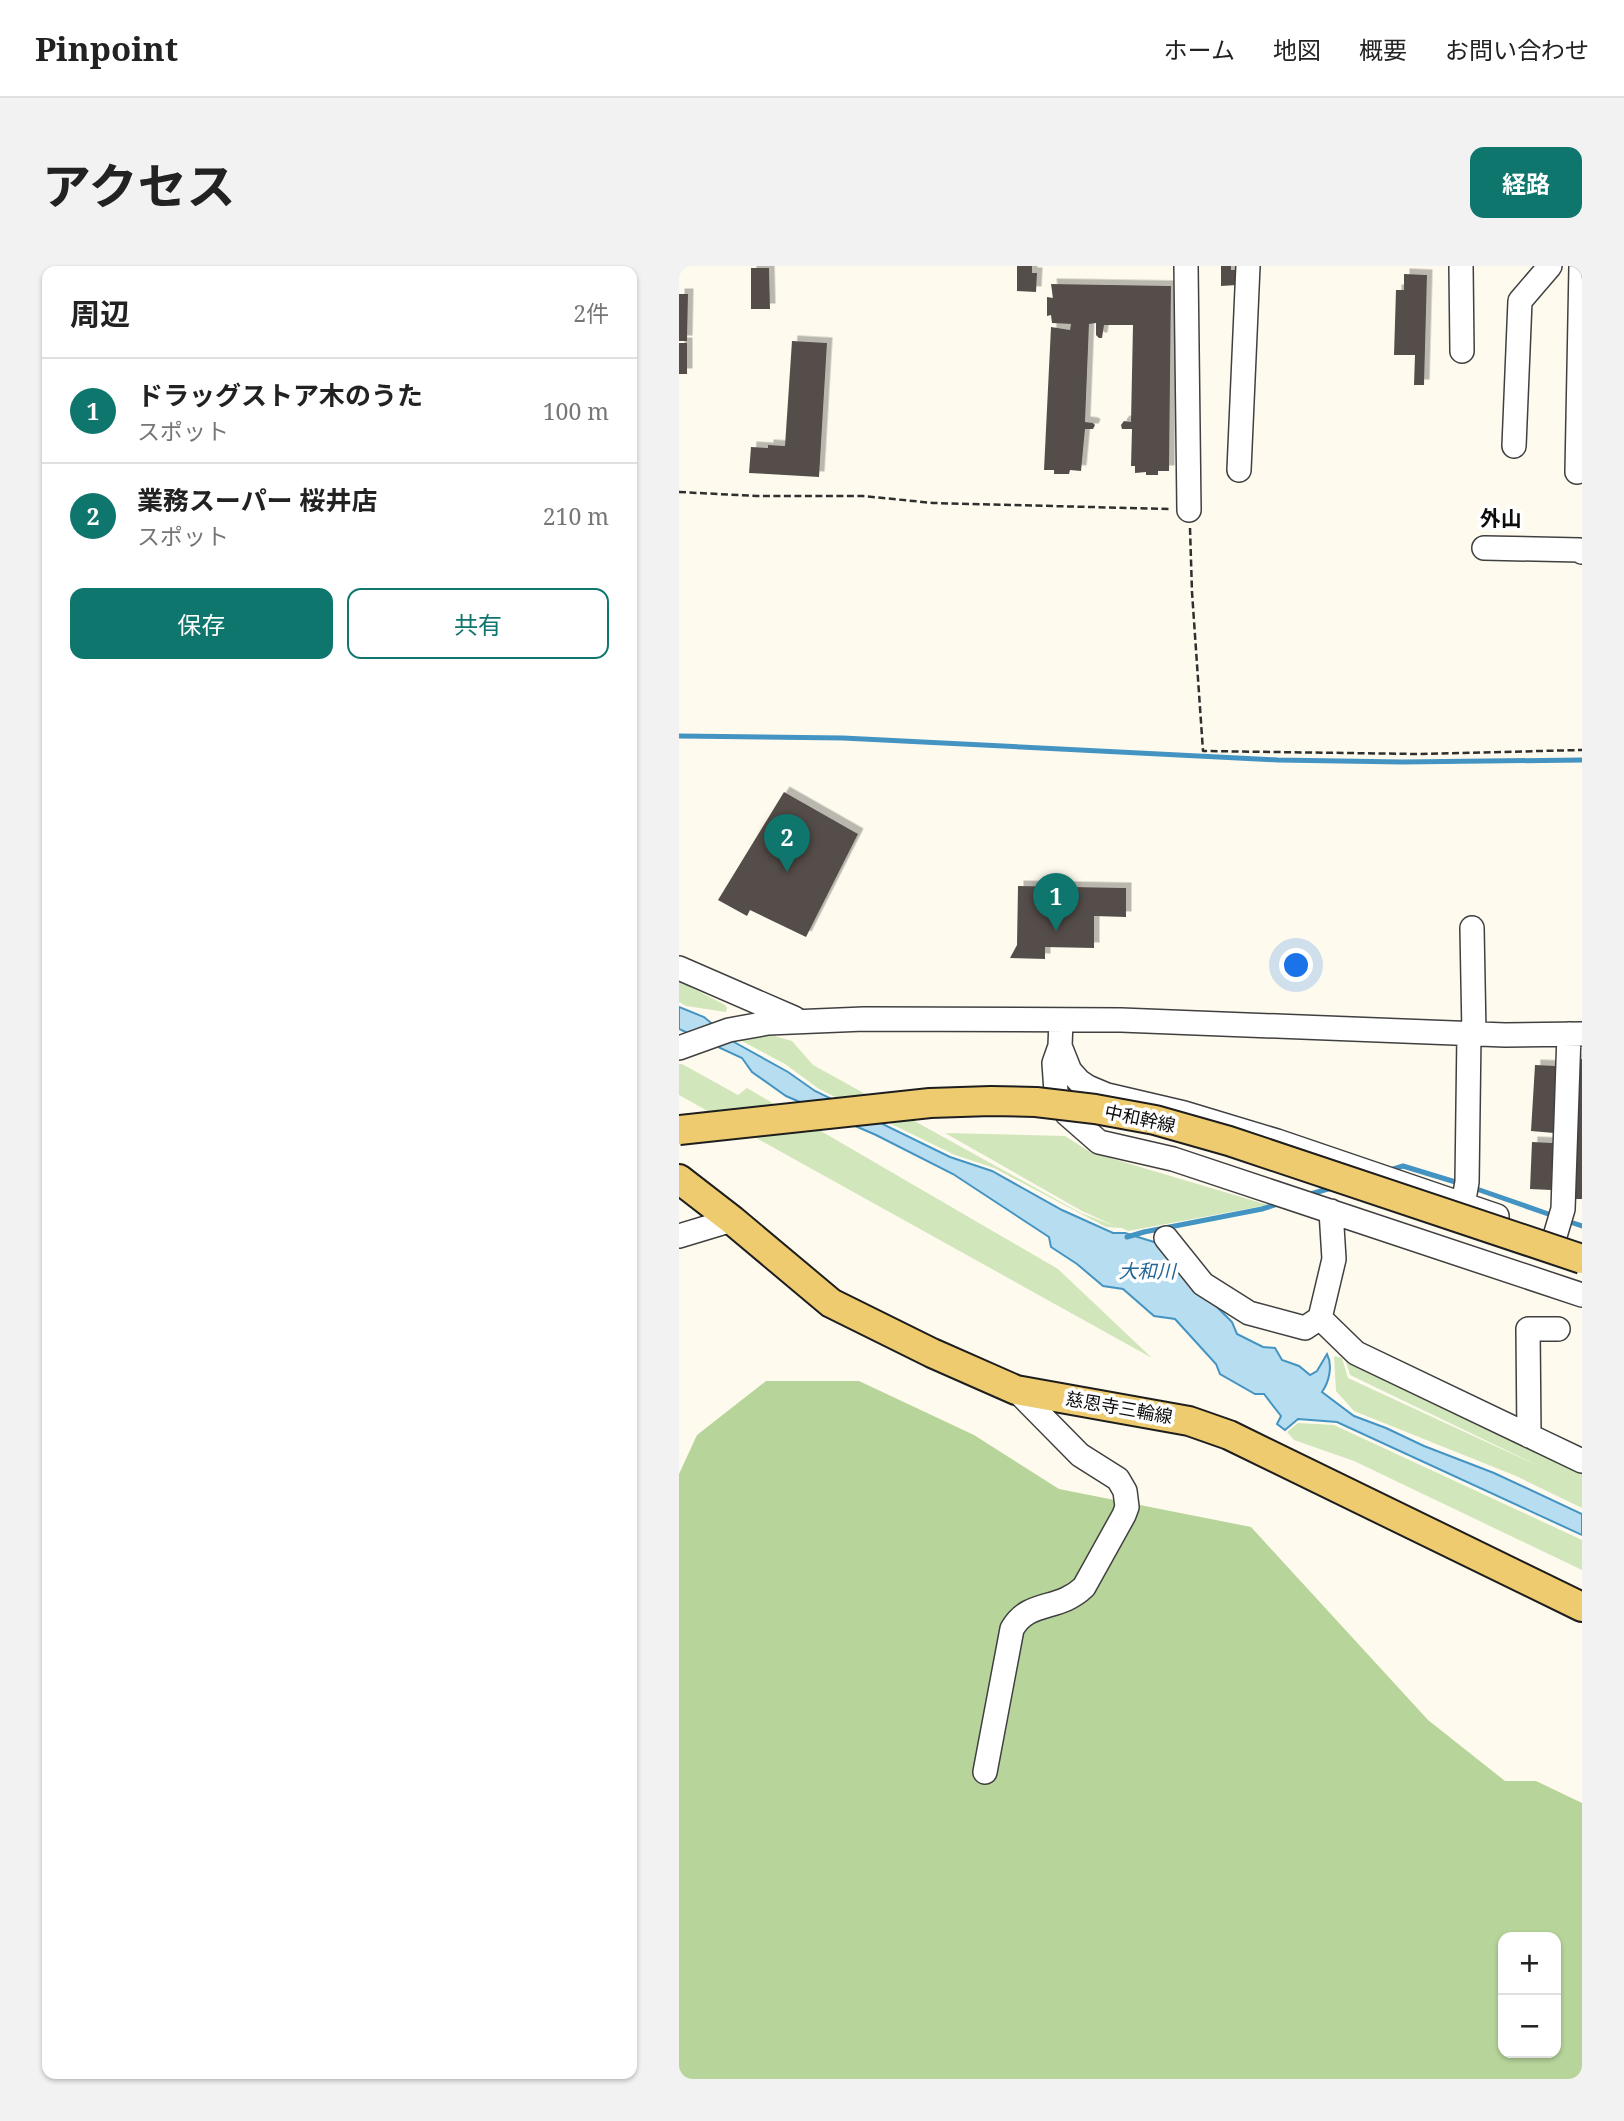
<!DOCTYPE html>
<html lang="ja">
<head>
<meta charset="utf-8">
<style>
	:root { --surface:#fff; --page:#f2f2f2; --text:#222; --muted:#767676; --line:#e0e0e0; --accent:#0f766e }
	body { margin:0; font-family:"Noto Serif","Noto Sans JP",serif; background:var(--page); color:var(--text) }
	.controls { position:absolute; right:21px; bottom:21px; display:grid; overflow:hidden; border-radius:14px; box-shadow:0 2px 5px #0004 }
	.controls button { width:63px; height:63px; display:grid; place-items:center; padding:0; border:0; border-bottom:2px solid var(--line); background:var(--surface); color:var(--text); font:35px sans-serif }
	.you { position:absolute; left:618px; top:700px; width:24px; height:24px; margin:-18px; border:5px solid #fff; border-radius:50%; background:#1a73e8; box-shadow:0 0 0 10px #1a73e833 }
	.badge { display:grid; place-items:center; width:46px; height:46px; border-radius:50%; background:var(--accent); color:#fff; font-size:23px; font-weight:700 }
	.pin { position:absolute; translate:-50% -58px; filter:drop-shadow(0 2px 4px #0008) }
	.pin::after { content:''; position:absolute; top:37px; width:24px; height:21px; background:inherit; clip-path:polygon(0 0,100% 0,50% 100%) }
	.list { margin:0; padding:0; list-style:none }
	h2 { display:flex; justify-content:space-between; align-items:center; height:91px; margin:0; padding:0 28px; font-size:30px }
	h2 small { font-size:23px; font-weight:400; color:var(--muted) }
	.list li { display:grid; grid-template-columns:46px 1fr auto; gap:21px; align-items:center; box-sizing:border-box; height:105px; padding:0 28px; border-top:2px solid var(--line) }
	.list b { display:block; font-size:26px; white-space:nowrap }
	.list p { margin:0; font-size:23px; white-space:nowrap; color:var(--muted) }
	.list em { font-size:23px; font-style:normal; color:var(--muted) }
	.actions { display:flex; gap:14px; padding:21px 28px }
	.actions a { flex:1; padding:16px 0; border:2px solid var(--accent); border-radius:14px; text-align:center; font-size:24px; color:var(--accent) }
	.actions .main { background:var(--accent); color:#fff }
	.map { position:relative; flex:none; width:903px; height:1813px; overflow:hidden; border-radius:14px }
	header { display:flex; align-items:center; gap:42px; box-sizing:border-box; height:98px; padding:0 35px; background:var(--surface); border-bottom:2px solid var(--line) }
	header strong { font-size:33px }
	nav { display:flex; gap:38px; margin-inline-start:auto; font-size:24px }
	.intro { display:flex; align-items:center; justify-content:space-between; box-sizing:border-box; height:168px; padding:0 42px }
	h1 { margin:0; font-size:49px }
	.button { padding:18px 32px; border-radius:14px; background:var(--accent); color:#fff; font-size:24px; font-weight:700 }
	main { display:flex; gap:42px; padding:0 42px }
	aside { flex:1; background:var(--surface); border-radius:14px; box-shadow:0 2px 5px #0004 }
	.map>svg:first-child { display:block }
	.green { fill:#d2e6bb }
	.forest { fill:#b7d59b; fill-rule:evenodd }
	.water { fill:#b7ddf1; stroke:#4494c3; stroke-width:2 }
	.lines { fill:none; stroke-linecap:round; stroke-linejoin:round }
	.stream { stroke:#4494c3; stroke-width:5 }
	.building { fill:#554e4a; filter:url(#shadow) }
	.minor-casing { stroke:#404040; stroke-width:26 }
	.major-casing { stroke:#1e1e1e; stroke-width:32 }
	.path { stroke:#2f2f2f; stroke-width:2.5; stroke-dasharray:7 3.5; stroke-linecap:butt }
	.minor { stroke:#fff; stroke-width:23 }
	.major { stroke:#eecb6e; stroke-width:28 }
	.major-bridge-casing { stroke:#1e1e1e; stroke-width:32; stroke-linecap:butt }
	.major-bridge { stroke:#eecb6e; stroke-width:28 }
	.labels { text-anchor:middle; stroke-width:7; stroke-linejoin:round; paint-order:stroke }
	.street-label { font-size:18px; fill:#0d0d0d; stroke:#fff }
	.water-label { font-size:19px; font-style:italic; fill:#206595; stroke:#fff }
	.quarter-label { font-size:21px; font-weight:bold; fill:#0d0d0d; stroke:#fff }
</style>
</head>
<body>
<header>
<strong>Pinpoint</strong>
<nav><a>ホーム</a><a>地図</a><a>概要</a><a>お問い合わせ</a></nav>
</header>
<div class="intro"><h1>アクセス</h1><a class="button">経路</a></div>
<main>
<aside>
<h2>周辺<small>2件</small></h2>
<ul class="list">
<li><span class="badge">1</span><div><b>ドラッグストア木のうた</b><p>スポット</p></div><em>100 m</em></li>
<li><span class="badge">2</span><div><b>業務スーパー 桜井店</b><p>スポット</p></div><em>210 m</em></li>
</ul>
<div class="actions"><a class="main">保存</a><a>共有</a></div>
</aside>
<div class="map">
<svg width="903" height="1813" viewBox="0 0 903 1813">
	<defs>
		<filter id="shadow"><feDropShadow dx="5.5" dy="-5.5" stdDeviation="0" flood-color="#0004"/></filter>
	</defs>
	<rect width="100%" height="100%" fill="#fefaee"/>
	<!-- green -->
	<path class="green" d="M 0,715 L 46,739 L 48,742 L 47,746 L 7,740 L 0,736 Z
		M 92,769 L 113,775 L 134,799 L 402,947 L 436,960 L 403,945 L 266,867 L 386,870 L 411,886 L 589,939 L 449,965 L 443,962 L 427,961 L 315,902 L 276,889 L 140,823 L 106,798 L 59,773 Z
		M 0,798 L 3,798 L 59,829 L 68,822 L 379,1003 L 473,1092 L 0,829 Z
		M 661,1076 L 903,1199 L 903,1242 L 837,1210 L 675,1145 L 657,1125 L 655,1090 L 663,1092 L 669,1112 L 864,1202 L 671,1109 Z
		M 619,1157 L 655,1159 L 903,1274 L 903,1304 L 675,1195 L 615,1174 L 608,1166 Z"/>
	<!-- forest -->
	<path class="forest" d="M 87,1115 L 180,1115 L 295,1169 L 380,1223 L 572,1261 L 749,1454 L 826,1515 L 857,1515 L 903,1537 L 903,1813 L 0,1813 L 0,1208 L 18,1169 ZM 824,1671 L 877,1671 L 877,1787 L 824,1787 Z"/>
	<!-- water -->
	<path class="water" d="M 0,741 L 25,751 L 55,776 L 109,806 L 136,825 L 271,891 L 313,905 L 383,944 L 434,967 L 446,967 L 475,976 L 488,983 L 528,1031 L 553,1056 L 558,1068 L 584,1081 L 596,1082 L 603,1094 L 620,1100 L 631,1109 L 638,1105 L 648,1088 C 654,1100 650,1116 643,1126 L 675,1150 L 707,1162 L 745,1180 L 815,1207 L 903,1248 L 903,1269 L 658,1156 L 619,1153 L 606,1164 L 598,1158 L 602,1150 L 585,1128 L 576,1128 L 541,1108 L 537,1098 L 496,1053 L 475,1050 L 444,1023 L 424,1020 L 398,998 L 372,981 L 370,971 L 274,908 L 197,869 L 107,830 L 73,806 L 63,792 L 0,763 Z"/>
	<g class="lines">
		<!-- stream -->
		<path class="stream" d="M 0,470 L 164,472 L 599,494 L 723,496 L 903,494
			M 708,905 L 724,900 L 783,918
			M 792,921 L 875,950
			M 628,929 L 656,921
			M 888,955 L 903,960
			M 448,971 L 465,966 L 583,943 L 602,937"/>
	</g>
	<!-- building -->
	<path class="building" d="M 338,0 L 353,0 L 353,7 L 358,7 L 357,26 L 338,25 Z
		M 542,0 L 552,0 L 552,4 L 560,4 L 558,19 L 542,20 Z
		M 72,2 L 90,2 L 91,43 L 72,43 Z
		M 725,8 L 748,9 L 745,119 L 735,119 L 736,89 L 715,89 L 717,24 L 725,24 Z
		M 372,18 L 492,20 L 490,205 L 479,205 L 479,209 L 467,209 L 467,206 L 456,207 L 456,200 L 452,200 L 453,163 L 443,163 L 442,159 L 445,155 L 452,156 L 454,59 L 425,59 L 423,72 L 420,72 L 417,69 L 417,57 L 410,58 L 406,156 L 414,157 L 416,159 L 414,163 L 406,163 L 402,205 L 391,204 L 390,208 L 375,208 L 375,204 L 365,204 L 372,61 L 391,64 L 392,58 L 373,57 L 372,49 L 368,50 L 368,31 L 374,32 Z
		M 0,28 L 9,28 L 8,75 L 0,75 Z
		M 113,75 L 148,77 L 140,211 L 70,207 L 72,181 L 89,182 L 89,179 L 106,180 Z
		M 0,77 L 8,77 L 8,108 L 0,108 Z
		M 105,526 L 179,568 L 127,671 L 71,644 L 68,650 L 39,634 Z
		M 339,620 L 447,622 L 447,651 L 415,650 L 415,682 L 366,681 L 366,693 L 331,692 L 338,679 Z
		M 897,793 L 903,793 L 903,933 L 896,933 Z
		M 856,799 L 878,800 L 875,867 L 852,865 Z
		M 853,876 L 874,877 L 872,924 L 851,923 Z"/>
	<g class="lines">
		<!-- minor casing -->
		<g class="minor-casing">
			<path id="minor" d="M 507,0 L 510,244
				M 782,0 L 783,85
				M 835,180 L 841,35 L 871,0
				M 560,204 L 569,0
				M 898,206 L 902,0
				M 805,282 L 901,284 L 903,286
				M 793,662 L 795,768
				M 0,702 L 115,752
				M 382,755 L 381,780 L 375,797 L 377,826 L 388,848 L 420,876 L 494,893 L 903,1029
				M 381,780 L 391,805 L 400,815 L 409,821 L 428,829 L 505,847 L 598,875 L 818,950
				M 0,782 L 50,764 L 89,757 L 185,753 L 442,754 L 826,769 L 903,768
				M 784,939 L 788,916 L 790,768
				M 652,945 L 655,993 L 641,1052 L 677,1087 L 903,1195
				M 0,970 L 53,954
				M 876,970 L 884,943 L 890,768
				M 487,972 L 524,1018 L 570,1047 L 626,1062 L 641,1052
				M 850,1170 L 849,1063 L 879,1063
				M 306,1506 L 333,1363 C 350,1333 379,1346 405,1321 L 445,1249 L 448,1241 L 446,1225 L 439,1213 L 401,1189 L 337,1124"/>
		</g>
		<!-- major casing -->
		<g class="major-casing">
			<path id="major" d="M 0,913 L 53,954 L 152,1037 L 253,1087 L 337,1124 L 510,1155 L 550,1169 L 903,1341"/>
		</g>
		<!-- path -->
		<path class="path" d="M 0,226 L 78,230 L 184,230 L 254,237 L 490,243
			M 511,262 L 513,326 L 524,485 L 739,488 L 903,484"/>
		<!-- minor -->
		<use href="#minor" class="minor"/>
		<!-- major -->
		<use href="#major" class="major"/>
		<!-- major-bridge casing -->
		<g class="major-bridge-casing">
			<path id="major-bridge" d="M 0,864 L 251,837 L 312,835 L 357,836 L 416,843 L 476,854 L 550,875 L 903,993"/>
		</g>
		<!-- major-bridge -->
		<use href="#major-bridge" class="major-bridge"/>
	</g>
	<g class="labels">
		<!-- street labels -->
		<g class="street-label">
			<text transform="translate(461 853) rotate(12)" y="6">中和幹線</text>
			<text transform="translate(440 1142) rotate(10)" y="6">慈恩寺三輪線</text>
		</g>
		<!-- water labels -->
		<g class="water-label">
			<text x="468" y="1012">大和川</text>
		</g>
		<!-- quarter labels -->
		<g class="quarter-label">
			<text x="822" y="260">外山</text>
		</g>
	</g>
</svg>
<div class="controls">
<button>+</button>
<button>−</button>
</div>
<div class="you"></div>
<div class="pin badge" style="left:377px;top:665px">1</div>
<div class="pin badge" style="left:108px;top:606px">2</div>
</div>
</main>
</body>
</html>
